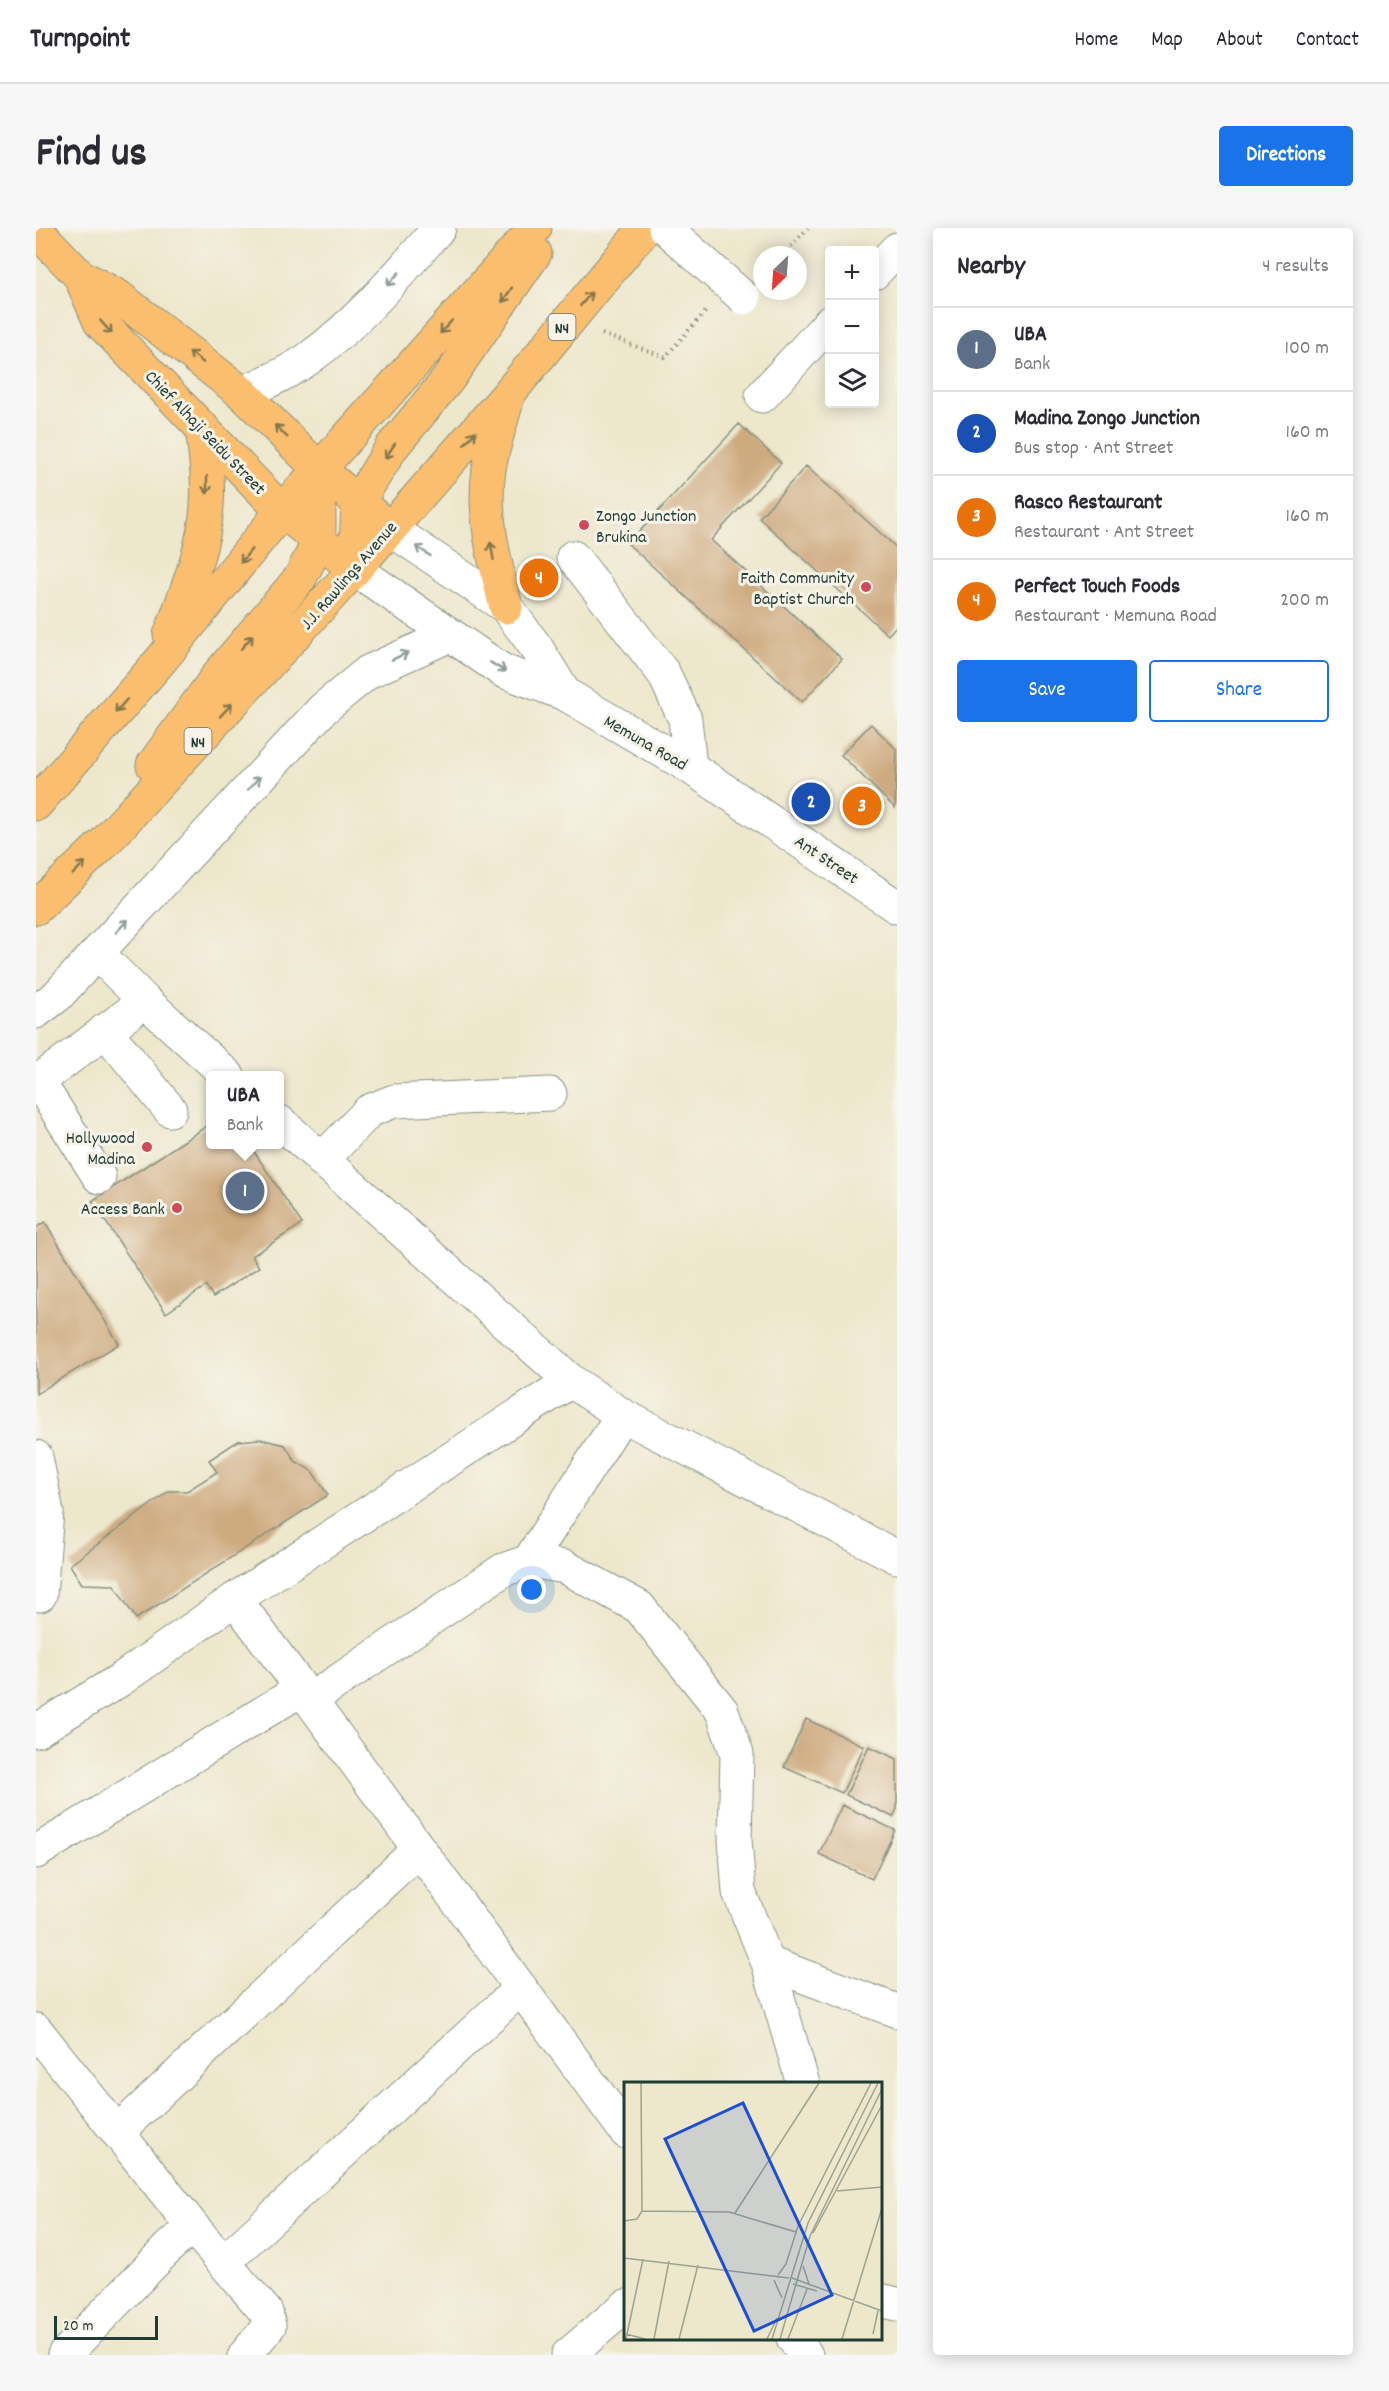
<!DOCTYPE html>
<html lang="en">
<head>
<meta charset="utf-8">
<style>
	:root { --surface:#fff; --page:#f7f7f7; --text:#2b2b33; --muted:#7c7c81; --line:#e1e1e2; --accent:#1a73e8 }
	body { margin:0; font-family:Dekko,sans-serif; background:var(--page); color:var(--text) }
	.controls { position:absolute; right:18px; top:18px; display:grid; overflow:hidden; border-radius:6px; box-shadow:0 3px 15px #0003 }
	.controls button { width:54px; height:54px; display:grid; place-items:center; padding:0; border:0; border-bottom:2px solid var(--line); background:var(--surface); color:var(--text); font:30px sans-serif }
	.compass { position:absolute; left:717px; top:18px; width:54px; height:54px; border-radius:50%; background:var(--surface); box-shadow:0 3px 15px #0003; rotate:205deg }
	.scale { position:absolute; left:18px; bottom:15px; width:104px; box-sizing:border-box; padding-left:6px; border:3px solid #1f3d34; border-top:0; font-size:16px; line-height:21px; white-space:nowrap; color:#1f3d34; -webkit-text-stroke:4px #f7f3e8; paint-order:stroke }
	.you { position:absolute; left:496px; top:1362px; width:21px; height:21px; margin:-15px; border:4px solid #fff; border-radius:50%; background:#1a73e8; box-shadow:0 0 0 9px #1a73e833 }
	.badge { display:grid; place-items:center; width:39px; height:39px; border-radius:50%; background:var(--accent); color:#fff; font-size:20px; font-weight:700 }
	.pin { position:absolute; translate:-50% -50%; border:3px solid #fff; box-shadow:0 2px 6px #0006 }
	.popup { position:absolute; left:170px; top:843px; width:78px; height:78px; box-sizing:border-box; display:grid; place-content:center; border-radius:6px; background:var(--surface); filter:drop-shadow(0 2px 4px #0005); font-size:20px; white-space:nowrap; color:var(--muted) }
	.popup b { font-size:22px; color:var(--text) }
	.popup::after { content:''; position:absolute; left:50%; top:100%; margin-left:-12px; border:12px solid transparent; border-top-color:var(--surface) }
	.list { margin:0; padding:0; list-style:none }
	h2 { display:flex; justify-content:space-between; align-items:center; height:78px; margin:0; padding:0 24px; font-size:26px }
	h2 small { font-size:20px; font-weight:400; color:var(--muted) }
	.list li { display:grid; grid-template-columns:39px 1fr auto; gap:18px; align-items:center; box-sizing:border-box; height:84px; padding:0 24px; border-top:2px solid var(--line) }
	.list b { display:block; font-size:22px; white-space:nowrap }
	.list p { margin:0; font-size:20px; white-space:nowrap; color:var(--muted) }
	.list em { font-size:20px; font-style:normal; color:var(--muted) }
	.actions { display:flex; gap:12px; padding:18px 24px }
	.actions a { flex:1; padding:14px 0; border:2px solid var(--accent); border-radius:6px; text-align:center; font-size:21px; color:var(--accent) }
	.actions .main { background:var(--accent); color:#fff }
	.icon { flex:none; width:33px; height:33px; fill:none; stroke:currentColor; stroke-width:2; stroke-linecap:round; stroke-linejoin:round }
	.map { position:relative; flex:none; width:861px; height:2127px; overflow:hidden; border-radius:6px }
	header { display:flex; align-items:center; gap:36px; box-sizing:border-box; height:84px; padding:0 30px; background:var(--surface); border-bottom:2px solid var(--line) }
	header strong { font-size:28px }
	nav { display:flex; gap:33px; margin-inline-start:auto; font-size:21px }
	.intro { display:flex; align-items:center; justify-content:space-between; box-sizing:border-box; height:144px; padding:0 36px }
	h1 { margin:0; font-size:42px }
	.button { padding:15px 27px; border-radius:6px; background:var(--accent); color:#fff; font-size:21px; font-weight:700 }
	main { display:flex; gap:36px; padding:0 36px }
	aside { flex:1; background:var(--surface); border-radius:6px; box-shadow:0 3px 15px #0003 }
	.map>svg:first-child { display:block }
	.building { fill:#cdaa7f }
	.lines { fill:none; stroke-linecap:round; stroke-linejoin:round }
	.minor-casing { stroke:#869280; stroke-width:35 }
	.major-casing { stroke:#869280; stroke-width:35 }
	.highway-casing { stroke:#869280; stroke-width:35 }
	.path { stroke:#869280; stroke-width:4; stroke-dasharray:1.5 4.5; stroke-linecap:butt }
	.minor { stroke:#fff; stroke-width:33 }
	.major { stroke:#fbbe6e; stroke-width:33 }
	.highway { stroke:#fbbe6e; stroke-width:33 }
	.minor-bridge-casing { stroke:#869280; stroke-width:35; stroke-linecap:butt }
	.minor-bridge { stroke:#fff; stroke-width:33 }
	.oneway { stroke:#8f9e9a }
	.oneway2 { stroke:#82774e }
	.poi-dot { fill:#d1495b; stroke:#f7f3e8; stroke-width:2 }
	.labels { text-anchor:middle; stroke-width:6; stroke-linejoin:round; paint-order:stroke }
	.shield { fill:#f7f3e8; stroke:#60746a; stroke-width:1.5 }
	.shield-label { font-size:16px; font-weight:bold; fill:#1f3d34 }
	.street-label { font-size:18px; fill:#1f3d34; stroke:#f7f3e8 }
	.poi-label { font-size:18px; fill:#1f3d34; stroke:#f7f3e8; text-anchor:end }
	.inset-road { fill:none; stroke:#9ba38f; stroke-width:1.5 }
	.view { fill:#1d4ed8; fill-opacity:0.15; stroke:#1d4ed8; stroke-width:3 }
	.inset-edge { fill:none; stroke:#1f3d34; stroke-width:3 }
</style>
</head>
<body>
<header>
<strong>Turnpoint</strong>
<nav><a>Home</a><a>Map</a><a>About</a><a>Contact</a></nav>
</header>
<div class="intro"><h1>Find us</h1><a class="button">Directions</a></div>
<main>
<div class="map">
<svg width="861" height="2127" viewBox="0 0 861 2127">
	<rect width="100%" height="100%" fill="#f7f3e8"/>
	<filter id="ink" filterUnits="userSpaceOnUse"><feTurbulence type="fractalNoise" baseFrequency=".0167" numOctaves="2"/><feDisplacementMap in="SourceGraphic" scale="12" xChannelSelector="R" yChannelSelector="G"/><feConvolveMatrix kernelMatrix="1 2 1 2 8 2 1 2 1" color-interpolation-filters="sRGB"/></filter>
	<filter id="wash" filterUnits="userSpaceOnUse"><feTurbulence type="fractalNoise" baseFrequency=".008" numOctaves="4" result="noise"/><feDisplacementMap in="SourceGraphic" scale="24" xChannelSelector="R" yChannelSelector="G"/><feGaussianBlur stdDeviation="1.35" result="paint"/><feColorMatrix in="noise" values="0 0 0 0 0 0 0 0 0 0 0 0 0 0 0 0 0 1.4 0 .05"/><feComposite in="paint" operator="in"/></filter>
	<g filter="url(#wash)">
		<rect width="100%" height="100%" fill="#ede7cc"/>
		<g id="blocks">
			<!-- building -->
			<path class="building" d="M 703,196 L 745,235 L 675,312 L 806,431 L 766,474 L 592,316 Z
				M 770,238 L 861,320 L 861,397 L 852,407 L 723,290 Z
				M 835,496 L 861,522 L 859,580 L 805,527 Z
				M 174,896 L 174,916 L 213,916 L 266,996 L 216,1028 L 223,1039 L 177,1069 L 170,1058 L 130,1085 L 56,973 Z
				M 9,994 L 83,1116 L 0,1166 L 0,1000 Z
				M 224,1211 L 249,1217 L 259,1233 L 276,1243 L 292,1267 L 100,1391 L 78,1357 L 46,1356 L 34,1337 L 133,1263 L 151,1263 L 181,1244 L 173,1232 L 202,1213 Z
				M 770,1491 L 828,1518 L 806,1565 L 748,1539 Z
				M 833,1518 L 861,1531 L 861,1581 L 857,1589 L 810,1567 Z
				M 806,1577 L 859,1602 L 836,1651 L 783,1626 Z"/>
		</g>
	</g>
	<g filter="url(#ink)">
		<use href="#blocks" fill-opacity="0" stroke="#869280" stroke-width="1.5"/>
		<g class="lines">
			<!-- minor casing -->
			<g class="minor-casing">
				<path id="minor" d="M 838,45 L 861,21
					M 206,165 C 229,155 252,145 272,131 C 322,95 363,46 403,0
					M 726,168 L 794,94
					M 353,300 L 470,379 L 500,419 L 529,466
					M 537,329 L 628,446 L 649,491 L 654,539
					M 319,341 L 467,443 L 529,466 L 654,539 L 861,679
					M 61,725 L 109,773 L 192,848
					M 0,784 L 21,768 L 287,481 L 332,444 L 412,408
					M 69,802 L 134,882
					M 2,853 L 63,949
					M 0,855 L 109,773
					M 244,894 L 535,1153 L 586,1187 L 861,1329
					M 286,932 L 333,883 L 358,873 L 514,866
					M 0,1229 L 11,1284 L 4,1367
					M 493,1333 L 586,1187
					M 266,1461 L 590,1904
					M 274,1472 L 467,1342 L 493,1333 L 529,1339 L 603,1379 L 686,1483 L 701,1526 L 699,1611 L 703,1664 L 732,1735 L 861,1783
					M 0,1503 L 84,1452 L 199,1371 L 535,1153
					M 0,1624 L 266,1461 L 199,1371
					M 732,1735 L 767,1856
					M 0,1802 L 157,1999 L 230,2084 L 233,2098 L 209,2127
					M 82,1903 L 383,1621
					M 188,2034 L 485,1760
					M 844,2072 L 861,2076
					M 757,2110 L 770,2127
					M 28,2127 L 136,2016 L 157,1999
					M 532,2127 L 590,2078"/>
			</g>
			<!-- major casing -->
			<g class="major-casing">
				<path id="major" d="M 0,2 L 44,48 L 83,69 L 206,165 L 283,241 L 353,300
					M 44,48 L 64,94 L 246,283 L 319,341"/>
			</g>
			<!-- highway casing -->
			<g class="highway-casing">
				<path id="highway" d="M 319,341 L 322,274 L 356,219 L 413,150 L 499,25
					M 470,379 C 459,334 446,288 453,241 C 457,218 465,195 471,172
					M 134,407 C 149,366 168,322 171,278 C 173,251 169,225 166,199
					M 117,537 L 183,446 L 264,350 L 283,313 L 283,241
					M 0,576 L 125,432 L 246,283 L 499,0
					M 0,680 L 68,615 L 319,341 L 473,165 L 609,0"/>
			</g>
			<!-- path -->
			<path class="path" d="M 747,27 L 772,0
				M 566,106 L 629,129 L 671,82"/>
			<!-- minor -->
			<use href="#minor" class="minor"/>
			<!-- major -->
			<use href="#major" class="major"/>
			<!-- highway -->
			<use href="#highway" class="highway"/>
			<!-- minor-bridge casing -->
			<g class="minor-bridge-casing">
				<path id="minor-bridge" d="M 629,0 L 708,70"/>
			</g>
			<!-- minor-bridge -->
			<use href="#minor-bridge" class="minor-bridge"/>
		</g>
		<!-- one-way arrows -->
		<defs><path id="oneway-shaft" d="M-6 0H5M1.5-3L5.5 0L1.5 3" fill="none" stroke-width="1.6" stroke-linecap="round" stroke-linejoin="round" transform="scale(1.5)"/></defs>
		<g class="oneway">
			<use href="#oneway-shaft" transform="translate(357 51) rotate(133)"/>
			<use href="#oneway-shaft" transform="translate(387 323) rotate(-146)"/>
			<use href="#oneway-shaft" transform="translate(364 428) rotate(-25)"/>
			<use href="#oneway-shaft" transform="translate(462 439) rotate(31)"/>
			<use href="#oneway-shaft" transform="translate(218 555) rotate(-47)"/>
			<use href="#oneway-shaft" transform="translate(86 698) rotate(-47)"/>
		</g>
		<g class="oneway2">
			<use href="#oneway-shaft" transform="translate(471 67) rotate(124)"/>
			<use href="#oneway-shaft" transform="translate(550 71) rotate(-50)"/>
			<use href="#oneway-shaft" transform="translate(70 99) rotate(48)"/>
			<use href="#oneway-shaft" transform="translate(410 99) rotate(132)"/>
			<use href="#oneway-shaft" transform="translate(160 129) rotate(-142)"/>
			<use href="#oneway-shaft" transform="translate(245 203) rotate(-135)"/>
			<use href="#oneway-shaft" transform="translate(434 210) rotate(-49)"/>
			<use href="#oneway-shaft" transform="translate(354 223) rotate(124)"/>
			<use href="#oneway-shaft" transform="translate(171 257) rotate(90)"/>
			<use href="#oneway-shaft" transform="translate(456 323) rotate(-100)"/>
			<use href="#oneway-shaft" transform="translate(210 328) rotate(129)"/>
			<use href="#oneway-shaft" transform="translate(211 414) rotate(-49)"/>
			<use href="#oneway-shaft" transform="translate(85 478) rotate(131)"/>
			<use href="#oneway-shaft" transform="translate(190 482) rotate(-47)"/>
			<use href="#oneway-shaft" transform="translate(43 640) rotate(-45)"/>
		</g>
	</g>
	<!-- markers -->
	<g class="poi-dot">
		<circle cx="548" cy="297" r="6"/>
		<circle cx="830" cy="359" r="6"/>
		<circle cx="111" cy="919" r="6"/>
		<circle cx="141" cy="980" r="6"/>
	</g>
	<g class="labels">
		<!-- shield labels -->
		<g class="shield">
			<rect x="512.5" y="86" width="27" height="26" rx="4.5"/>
			<rect x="148.5" y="500" width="27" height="26" rx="4.5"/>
		</g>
		<g class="shield-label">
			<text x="526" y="105">N4</text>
			<text x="162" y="519">N4</text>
		</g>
		<!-- street labels -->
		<g class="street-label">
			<text transform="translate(170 204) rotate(46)" y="6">Chief Alhaji Seidu Street</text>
			<text transform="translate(312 347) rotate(-49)" y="6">J.J. Rawlings Avenue</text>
			<text transform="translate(610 514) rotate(30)" y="6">Memuna Road</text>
			<text transform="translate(791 631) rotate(34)" y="6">Ant Street</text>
		</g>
		<!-- poi labels -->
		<g class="poi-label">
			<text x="560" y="293" text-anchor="start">Zongo Junction<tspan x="560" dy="21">Brukina</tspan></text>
			<text x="818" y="355">Faith Community<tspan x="818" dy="21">Baptist Church</tspan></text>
			<text x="99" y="915">Hollywood<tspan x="99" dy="21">Madina</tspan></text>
			<text x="129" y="986">Access Bank</text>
		</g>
	</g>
	<!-- overview -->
	<g transform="translate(588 1854)">
		<rect width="258" height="258" fill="#ede7cc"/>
		<path class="inset-road" d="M 17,1 L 18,129 L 105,130 L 172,150M 213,109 L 258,105M 111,131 L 195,1M 0,139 L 13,137 L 18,129M 189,151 L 258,23M 0,176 L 165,196M 179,184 L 185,202M 154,193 L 162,182 L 174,144 L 247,1M 168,196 L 258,229M 150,198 L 158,216M 169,202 L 193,209M 2,252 L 21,257M 249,252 L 254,229M 2,257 L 19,177M 30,257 L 45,179M 55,257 L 74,183M 143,257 L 153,236M 148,257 L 184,141 L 254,1M 156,257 L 186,154 L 258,7M 164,257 L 183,207M 218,257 L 258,126"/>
		<path class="view" d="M 119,21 L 208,213 L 130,249 L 41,57 Z"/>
		<rect width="258" height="258" class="inset-edge"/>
	</g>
</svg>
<div class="controls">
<button>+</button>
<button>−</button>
<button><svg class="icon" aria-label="layers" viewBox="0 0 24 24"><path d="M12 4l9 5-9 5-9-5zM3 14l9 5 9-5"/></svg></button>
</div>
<svg class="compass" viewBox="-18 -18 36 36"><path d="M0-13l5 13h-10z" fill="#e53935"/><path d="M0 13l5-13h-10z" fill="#7c7c81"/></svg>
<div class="scale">20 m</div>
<div class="you"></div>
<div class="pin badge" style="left:209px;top:963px;background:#5c6f8a">1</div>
<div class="popup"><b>UBA</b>Bank</div>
<div class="pin badge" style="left:775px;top:574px;background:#1a4fb4">2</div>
<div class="pin badge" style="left:826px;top:578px;background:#e8710a">3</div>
<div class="pin badge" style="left:503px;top:350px;background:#e8710a">4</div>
</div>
<aside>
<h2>Nearby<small>4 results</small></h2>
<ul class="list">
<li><span class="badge" style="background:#5c6f8a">1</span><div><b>UBA</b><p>Bank</p></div><em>100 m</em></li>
<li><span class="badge" style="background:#1a4fb4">2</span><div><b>Madina Zongo Junction</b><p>Bus stop · Ant Street</p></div><em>160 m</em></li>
<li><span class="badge" style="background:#e8710a">3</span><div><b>Rasco Restaurant</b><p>Restaurant · Ant Street</p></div><em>160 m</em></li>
<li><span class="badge" style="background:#e8710a">4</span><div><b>Perfect Touch Foods</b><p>Restaurant · Memuna Road</p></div><em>200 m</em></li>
</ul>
<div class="actions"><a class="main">Save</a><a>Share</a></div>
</aside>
</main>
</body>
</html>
